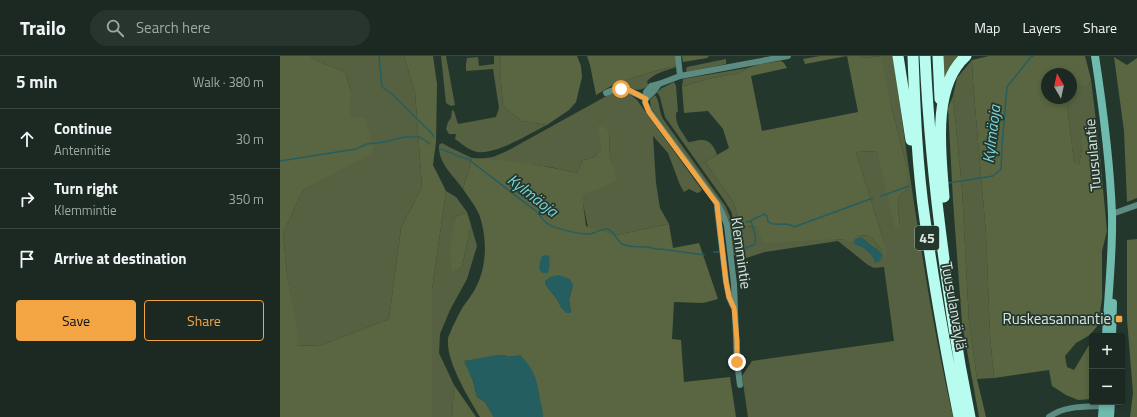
<!DOCTYPE html>
<html lang="en">
<head>
<meta charset="utf-8">
<style>
	:root { --surface:#1b2922; --page:#28352f; --text:#f1f3f6; --muted:#a0a6a5; --line:#394540; --accent:#f3a443 }
	body { margin:0; font-family:"Titillium Web",sans-serif; background:var(--page); color:var(--text) }
	.controls { position:absolute; right:12px; bottom:12px; display:grid; overflow:hidden; border-radius:4px; box-shadow:0 2px 6px #0003 }
	.controls button { width:36px; height:36px; display:grid; place-items:center; padding:0; border:0; border-bottom:1px solid var(--line); background:var(--surface); color:var(--text); font:20px sans-serif }
	.compass { position:absolute; left:761px; top:12px; width:36px; height:36px; border-radius:50%; background:var(--surface); box-shadow:0 2px 6px #0003; rotate:351deg }
	.stop { position:absolute; width:12px; height:12px; margin:-9px; border:3px solid #f3a443; border-radius:50%; background:#fff }
	.stop.end { background:#f3a443; border-color:#fff; box-shadow:0 1px 4px #0008 }
	.list { margin:0; padding:0; list-style:none }
	h2 { display:flex; justify-content:space-between; align-items:center; height:52px; margin:0; padding:0 16px; font-size:17px }
	h2 small { font-size:13px; font-weight:400; color:var(--muted) }
	.list li { display:grid; grid-template-columns:26px 1fr auto; gap:12px; align-items:center; box-sizing:border-box; height:60px; padding:0 16px; border-top:1px solid var(--line) }
	.list b { display:block; font-size:15px; white-space:nowrap }
	.list p { margin:0; font-size:13px; white-space:nowrap; color:var(--muted) }
	.list em { font-size:13px; font-style:normal; color:var(--muted) }
	.actions { display:flex; gap:8px; padding:12px 16px }
	.actions a { flex:1; padding:9px 0; border:1px solid var(--accent); border-radius:4px; text-align:center; font-size:14px; color:var(--accent) }
	.actions .main { background:var(--accent); color:#111 }
	.icon { flex:none; width:22px; height:22px; fill:none; stroke:currentColor; stroke-width:2; stroke-linecap:round; stroke-linejoin:round }
	.map { position:relative; flex:none; width:857px; height:361px; overflow:hidden }
	header { display:flex; align-items:center; gap:24px; box-sizing:border-box; height:56px; padding:0 20px; background:var(--surface); border-bottom:1px solid var(--line) }
	header strong { font-size:19px }
	nav { display:flex; gap:22px; margin-inline-start:auto; font-size:14px }
	.search { width:280px; height:36px; background:var(--page); display:flex; align-items:center; gap:10px; box-sizing:border-box; padding:0 14px; border-radius:22px; color:var(--muted); font-size:15px }
	main { display:flex }
	aside { flex:1; background:var(--surface) }
	.map>svg:first-child { display:block }
	.green { fill:#566141; fill-rule:evenodd }
	.forest { fill:#596641; fill-rule:evenodd }
	.water { fill:#255e60 }
	.lines { fill:none; stroke-linecap:round; stroke-linejoin:round }
	.stream { stroke:#255e60; stroke-width:1.5 }
	.minor { stroke:#5b8b81; stroke-width:6 }
	.secondary { stroke:#6fbcae; stroke-width:8 }
	.motorway { stroke:#b7fcee; stroke-width:11 }
	.route { stroke:#f3a443; stroke-width:5 }
	.poi-dot { fill:#f3a443; stroke:#24372d; stroke-width:1.5 }
	.labels { text-anchor:middle; stroke-width:3.5; stroke-linejoin:round; paint-order:stroke }
	.shield { fill:#24372d; stroke:#a3b1aa; stroke-width:1 }
	.shield-label { font-size:14px; font-weight:bold; fill:#dae5df }
	.street-label { font-size:15px; fill:#dae5df; stroke:#24372d }
	.poi-label { font-size:15px; fill:#dae5df; stroke:#24372d; text-anchor:end }
	.water-label { font-size:16px; font-style:italic; fill:#79d6da; stroke:#24372d }
</style>
</head>
<body>
<header>
<strong>Trailo</strong>
<div class="search"><svg class="icon" aria-label="search" viewBox="0 0 24 24"><circle cx="10" cy="10" r="6"/><path d="M15 15l6 6"/></svg>Search here</div>
<nav><a>Map</a><a>Layers</a><a>Share</a></nav>
</header>
<main>
<aside>
<h2>5 min<small>Walk · 380 m</small></h2>
<ul class="list">
<li><svg class="icon" aria-label="ahead" viewBox="0 0 24 24"><path d="M12 20V5M6 11l6-6 6 6"/></svg><div><b>Continue</b><p>Antennitie</p></div><em>30 m</em></li>
<li><svg class="icon" aria-label="right" viewBox="0 0 24 24"><path d="M7 20v-9h11M14 6l5 5-5 5"/></svg><div><b>Turn right</b><p>Klemmintie</p></div><em>350 m</em></li>
<li><svg class="icon" aria-label="arrive" viewBox="0 0 24 24"><path d="M6 21V4h12l-3 4 3 4H6"/></svg><div><b>Arrive at destination</b></div></li>
</ul>
<div class="actions"><a class="main">Save</a><a>Share</a></div>
</aside>
<div class="map">
<svg width="857" height="361" viewBox="0 0 857 361">
	<rect width="100%" height="100%" fill="#24372d"/>
	<!-- green -->
	<path class="green" d="M 31,0 L 124,0 L 135,36 L 142,131 L 121,172 L 109,263 L 42,289 L 16,290 L 12,249 L 7,219 L 3,177 L 23,134 L 54,116 L 69,62 L 71,36 L 65,16 L 33,3 Z
		M 161,0 L 166,0 L 175,49 L 171,50 L 166,47 Z
		M 214,0 L 221,0 L 220,13 L 223,50 L 242,65 L 267,69 C 250,77 212,102 194,95 C 187,93 181,87 175,83 L 176,78 L 169,78 L 166,73 L 168,66 L 171,62 L 172,54 L 174,55 L 178,68 L 216,61 L 219,52 L 213,13 L 186,15 L 186,8 L 187,2 L 198,1 L 199,10 L 214,8 Z
		M 580,0 L 613,0 C 630,121 646,242 673,361 L 468,361 L 462,320 L 472,305 L 614,285 L 604,211 L 594,212 L 588,209 L 558,185 L 485,196 L 463,203 L 462,190 L 457,190 L 454,165 L 451,155 L 444,144 L 385,61 L 380,41 L 377,36 L 382,32 L 394,26 L 396,30 L 398,55 L 396,57 C 396,72 402,74 408,86 C 413,86 417,84 421,84 C 430,83 435,92 437,99 L 425,106 L 454,147 L 460,168 L 465,170 L 477,171 L 555,183 L 565,184 L 578,179 L 590,180 L 602,194 L 603,206 L 604,186 L 576,96 L 597,95 L 620,170 L 618,150 L 619,140 L 627,133 L 627,111 L 613,57 L 600,0 L 583,2 ZM 581,181 L 591,190 L 598,194 L 593,200 L 582,190 Z
		M 662,0 L 682,0 L 663,32 Z
		M 446,3 L 446,8 L 407,16 L 406,14 L 407,11 Z
		M 692,4 L 693,27 L 706,178 L 710,280 L 714,322 L 697,323 L 689,266 L 682,133 L 673,40 L 677,22 Z
		M 396,10 L 396,11 C 385,15 375,17 367,25 L 368,29 C 360,38 352,32 343,30 C 339,29 335,29 332,29 L 338,26 L 379,14 Z
		M 467,12 L 460,17 L 427,23 L 402,31 L 403,23 Z
		M 791,22 L 796,29 L 809,29 L 811,23 L 819,90 L 813,102 L 803,69 L 802,92 L 799,110 L 794,106 L 786,42 L 791,42 Z
		M 344,35 L 352,40 L 357,44 L 422,134 L 420,136 L 417,137 L 409,133 L 404,136 L 400,129 L 388,97 L 373,80 L 376,127 L 380,152 L 389,168 L 336,179 L 308,171 L 301,139 L 332,108 L 330,101 L 329,78 L 321,93 L 315,101 L 303,104 L 297,117 L 270,111 L 220,104 L 198,103 L 213,101 L 227,95 L 332,37 Z
		M 375,39 C 380,45 379,56 383,63 L 446,151 L 451,164 L 456,199 L 454,200 C 450,190 451,179 449,169 C 448,162 445,157 442,151 L 371,52 L 370,44 Z
		M 162,87 L 169,91 L 192,102 L 183,133 C 173,119 158,107 159,89 Z
		M 166,135 L 176,141 L 187,156 L 175,161 L 172,218 L 182,211 L 191,169 L 197,190 L 187,223 L 170,254 L 160,278 L 159,297 L 174,329 L 172,361 L 152,361 L 152,234 Z"/>
	<!-- forest -->
	<path class="forest" d="M 0,0 L 31,0 L 33,3 L 65,16 L 71,36 L 70,62 L 85,61 L 94,96 L 23,134 L 3,177 L 7,219 L 18,279 L 17,290 L 42,289 L 109,263 L 121,172 L 142,131 L 135,36 L 124,0 L 153,0 L 157,28 L 156,86 L 153,109 L 166,135 L 152,234 L 152,361 L 0,361 Z
		M 221,0 L 297,0 L 301,10 L 302,21 L 296,46 L 289,54 L 267,69 L 242,65 L 223,50 L 220,13 Z
		M 307,0 L 396,0 L 396,10 L 379,14 L 338,26 L 316,39 L 310,9 Z
		M 402,0 L 429,0 L 427,2 L 403,6 Z
		M 540,0 L 580,0 L 583,2 L 601,0 L 613,57 L 627,111 L 627,133 L 619,140 L 618,150 L 620,171 L 615,172 L 597,95 L 576,96 L 604,186 L 607,198 L 603,207 L 602,194 L 590,180 L 578,179 L 570,187 L 565,184 L 555,183 L 483,187 L 477,171 L 465,170 L 460,168 L 454,147 L 425,106 L 449,92 L 443,73 L 428,55 L 404,57 L 402,31 L 427,23 L 460,17 L 467,12 L 481,8 L 501,5 L 504,7 L 507,12 L 471,20 L 482,75 L 578,56 L 567,0 L 525,8 L 523,3 Z
		M 709,0 L 805,0 L 811,23 L 809,29 L 796,29 L 791,22 L 791,18 L 767,18 L 767,42 L 786,42 L 794,106 L 799,109 L 802,92 L 802,67 L 813,102 L 819,90 L 827,175 L 822,195 L 822,243 L 818,269 L 810,279 L 796,287 L 785,300 L 787,311 L 794,314 L 809,289 L 812,288 L 812,343 L 798,344 L 786,339 L 772,330 L 769,314 L 714,322 L 710,280 L 706,178 L 693,27 L 692,4 Z
		M 834,1 L 847,9 L 857,2 L 857,142 L 847,146 L 844,75 Z
		M 673,40 L 682,133 L 689,266 L 697,323 L 706,361 L 699,361 L 682,267 L 673,145 L 668,52 Z
		M 318,69 L 326,72 L 329,78 L 330,101 L 337,125 L 302,139 L 306,170 L 336,179 L 389,168 L 393,192 L 419,187 L 438,243 L 423,247 L 394,246 L 392,283 L 401,284 L 404,326 L 450,321 L 456,361 L 263,361 L 261,349 L 233,300 L 229,301 L 224,299 L 185,305 L 193,325 L 197,341 L 205,346 L 214,361 L 200,361 C 189,342 166,306 168,283 C 168,280 171,276 172,272 C 175,267 177,261 180,256 C 184,248 190,242 194,235 C 207,213 208,183 199,158 C 195,149 188,141 183,133 L 192,102 C 227,103 263,109 297,117 L 303,104 L 315,101 L 321,93 ZM 265,228 L 293,229 L 289,244 L 291,256 L 281,251 L 277,243 Z
		M 187,156 L 191,169 L 182,211 L 172,218 L 170,193 L 175,161 Z
		M 857,183 L 857,361 L 850,361 L 853,337 L 847,263 L 847,184 Z
		M 174,329 L 196,361 L 172,361 Z"/>
	<!-- water -->
	<path class="water" d="M 581,181 L 591,190 L 598,194 L 602,198 L 600,205 L 595,207 C 592,196 584,191 574,188 L 575,183 Z
		M 266,199 L 269,200 C 270,205 270,211 268,217 C 256,219 259,208 262,200 Z
		M 279,219 L 290,223 L 293,229 L 289,244 L 291,257 L 286,257 L 281,251 L 277,243 L 265,228 L 265,225 L 270,221 Z
		M 216,299 L 224,299 L 229,301 L 240,299 C 257,316 257,326 261,348 C 261,353 263,356 263,361 L 214,361 L 205,346 L 197,341 L 193,325 L 184,305 Z"/>
	<g class="lines">
		<!-- stream -->
		<path class="stream" d="M 99,0 L 102,31 L 111,37 L 146,72 L 149,74 L 154,81
			M 161,93 C 170,96 178,101 188,103 L 257,156 C 261,160 263,165 268,168 C 274,172 301,179 309,178 C 315,178 321,172 327,173 C 334,174 336,184 342,188 C 349,192 358,190 366,191 C 372,191 374,194 381,193 L 424,199
			M 0,105 L 76,93 L 87,88 L 105,86 L 124,81 L 140,81 L 150,88
			M 668,127 L 713,120 L 721,113 L 722,89 L 727,31 L 750,2 L 753,0
			M 601,140 L 629,130
			M 466,166 L 471,165
			M 465,192 L 474,189 C 478,182 473,173 471,165 L 474,163 L 485,158 L 487,160 L 488,166 C 497,172 505,164 514,171 L 593,142
			M 434,196 L 439,196"/>
		<!-- minor -->
		<path class="minor" d="M 398,0 L 400,20
			M 326,37 C 342,29 351,35 366,43
			M 366,43 L 374,35 L 379,28
			M 437,151 L 446,225 L 449,241 L 453,250
			M 832,158 L 857,149
			M 460,329 L 457,306 L 454,228 L 447,170 C 445,162 441,155 437,147 L 369,55 L 365,46 L 366,36 L 371,30 L 379,28 L 400,20 L 508,0
			M 769,361 C 785,349 807,351 826,350"/>
		<!-- secondary -->
		<path class="secondary" d="M 815,0 C 823,52 830,105 832,158 C 833,199 828,239 826,280
			M 832,280 L 833,247
			M 822,361 L 823,346
			M 830,361 L 831,346"/>
		<!-- motorway -->
		<path class="motorway" d="M 618,0 L 631,84
			M 633,0 C 635,54 637,110 645,164 C 654,230 666,296 679,361
			M 645,0 C 649,87 659,173 672,259 C 677,293 683,327 690,361
			M 658,0 L 660,43
			M 664,141 C 661,99 651,31 686,0"/>
	</g>
	<g class="lines">
		<!-- route -->
		<path class="route" d="M 341,33 L 349,34 L 366,43 L 365,46 L 369,56 L 437,148 L 446,226 L 449,241 L 454,252 L 457,284 L 457,306"/>
	</g>
	<!-- markers -->
	<rect class="poi-dot" x="835" y="259" width="8" height="8" rx="2"/>
	<g class="labels">
		<!-- shield labels -->
		<rect class="shield" x="635" y="170" width="24" height="24" rx="3"/>
		<g class="shield-label">
			<text x="647" y="187">45</text>
		</g>
		<!-- street labels -->
		<g class="street-label">
			<text transform="translate(813 99) rotate(-95)" y="5">Tuusulantie</text>
			<text transform="translate(461 197) rotate(82)" y="5">Klemmintie</text>
			<text transform="translate(674 250) rotate(80)" y="5">Tuusulanväylä</text>
		</g>
		<!-- poi labels -->
		<g class="poi-label">
			<text x="831" y="268">Ruskeasannantie</text>
		</g>
		<!-- water labels -->
		<g class="water-label">
			<text transform="translate(711 78) rotate(-83)" y="6">Kylmäoja</text>
			<text transform="translate(253 139) rotate(38)" y="6">Kylmäoja</text>
		</g>
	</g>
</svg>
<div class="controls">
<button>+</button>
<button>−</button>
</div>
<svg class="compass" viewBox="-18 -18 36 36"><path d="M0-13l5 13h-10z" fill="#e53935"/><path d="M0 13l5-13h-10z" fill="#a0a6a5"/></svg>
<div class="stop" style="left:341px;top:33px"></div>
<div class="stop end" style="left:457px;top:306px"></div>
</div>
</main>
</body>
</html>
